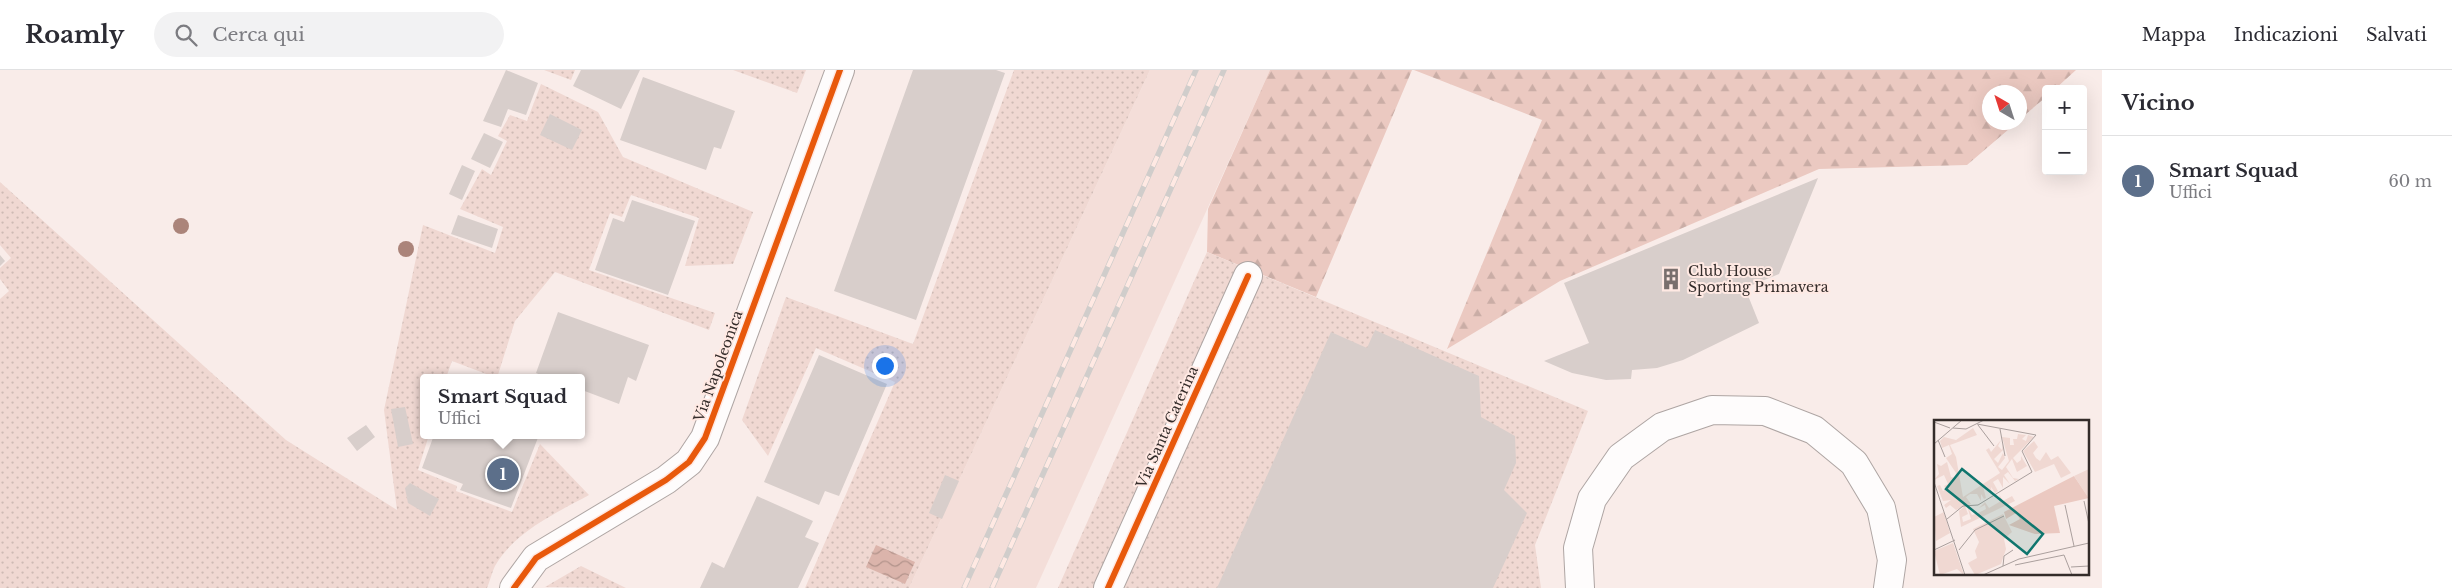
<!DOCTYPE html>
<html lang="it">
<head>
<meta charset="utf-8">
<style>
	:root { --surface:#fff; --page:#f2f2f3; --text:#2b2b33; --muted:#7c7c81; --line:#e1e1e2; --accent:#796f6d }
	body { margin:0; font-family:"Libre Baskerville",serif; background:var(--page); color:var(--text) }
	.controls { position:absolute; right:15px; top:15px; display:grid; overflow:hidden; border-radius:5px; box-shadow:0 5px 20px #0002 }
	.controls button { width:45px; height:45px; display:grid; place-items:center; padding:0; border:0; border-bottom:1px solid var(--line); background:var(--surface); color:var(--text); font:25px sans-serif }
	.compass { position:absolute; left:1982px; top:15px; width:45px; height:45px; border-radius:50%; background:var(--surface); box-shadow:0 5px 20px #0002; rotate:321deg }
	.you { position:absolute; left:884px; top:295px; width:18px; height:18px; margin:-12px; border:4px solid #fff; border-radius:50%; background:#1a73e8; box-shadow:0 0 0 8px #1a73e833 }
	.badge { display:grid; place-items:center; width:32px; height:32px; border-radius:50%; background:var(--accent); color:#fff; font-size:16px; font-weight:700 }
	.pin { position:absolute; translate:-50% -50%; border:2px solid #fff; box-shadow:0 1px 5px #0006 }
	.popup { position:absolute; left:420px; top:304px; width:165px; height:65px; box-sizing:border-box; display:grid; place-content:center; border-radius:5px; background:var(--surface); filter:drop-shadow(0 1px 4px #0005); font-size:16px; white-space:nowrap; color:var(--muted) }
	.popup b { font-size:19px; color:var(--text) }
	.popup::after { content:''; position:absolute; left:50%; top:100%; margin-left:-10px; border:10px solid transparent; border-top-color:var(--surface) }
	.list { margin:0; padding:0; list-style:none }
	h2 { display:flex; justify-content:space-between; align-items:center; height:65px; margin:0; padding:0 20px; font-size:21px }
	h2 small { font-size:16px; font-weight:400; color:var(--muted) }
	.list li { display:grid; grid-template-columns:32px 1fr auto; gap:15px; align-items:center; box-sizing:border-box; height:90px; padding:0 20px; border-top:1px solid var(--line) }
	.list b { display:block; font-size:19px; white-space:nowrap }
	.list p { margin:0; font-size:16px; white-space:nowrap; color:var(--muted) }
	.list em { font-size:16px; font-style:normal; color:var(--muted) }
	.icon { flex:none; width:28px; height:28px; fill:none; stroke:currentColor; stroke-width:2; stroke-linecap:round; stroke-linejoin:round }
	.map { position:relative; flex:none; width:2102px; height:518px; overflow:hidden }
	header { display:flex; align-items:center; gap:30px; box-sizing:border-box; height:70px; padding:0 25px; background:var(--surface); border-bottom:1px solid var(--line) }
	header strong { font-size:24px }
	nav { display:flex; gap:28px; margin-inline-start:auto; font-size:18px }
	.search { width:350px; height:45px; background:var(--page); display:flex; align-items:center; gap:12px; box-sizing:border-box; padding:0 18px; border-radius:28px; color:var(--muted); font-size:19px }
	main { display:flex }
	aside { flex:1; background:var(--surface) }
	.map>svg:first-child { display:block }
	.built { fill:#f4ded9 }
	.forest { fill:url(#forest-firs) }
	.park { fill:url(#park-dots) }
	.water { fill:url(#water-waves) }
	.building { fill:#d8cecb }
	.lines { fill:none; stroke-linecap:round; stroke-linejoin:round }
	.minor-casing { stroke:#aea5a3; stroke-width:30 }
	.minor { stroke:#fefcfc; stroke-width:28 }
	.rail-casing { stroke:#d0cdcb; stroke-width:5.5 }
	.rail { stroke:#ffe9e3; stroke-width:4; stroke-dasharray:11; stroke-linecap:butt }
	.cycleway-casing { stroke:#ffe9e3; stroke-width:9 }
	.cycleway { stroke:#e8590c; stroke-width:6 }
	.tree { fill:#ab847a }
	.labels { text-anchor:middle; stroke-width:4; stroke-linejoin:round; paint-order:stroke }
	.poi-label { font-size:14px; fill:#342c2a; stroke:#ffe9e3; text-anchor:start }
	.street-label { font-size:14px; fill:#342c2a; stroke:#ffe9e3 }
	.inset-road { fill:none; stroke:#aa9f9d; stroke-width:1 }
	.view { fill:#0f766e; fill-opacity:0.15; stroke:#0f766e; stroke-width:2.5 }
	.inset-edge { fill:none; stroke:#342c2a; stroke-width:2.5 }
</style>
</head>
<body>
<header>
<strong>Roamly</strong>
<div class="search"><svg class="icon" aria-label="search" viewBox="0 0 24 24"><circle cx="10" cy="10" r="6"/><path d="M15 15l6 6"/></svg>Cerca qui</div>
<nav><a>Mappa</a><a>Indicazioni</a><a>Salvati</a></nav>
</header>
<main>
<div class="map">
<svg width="2102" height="518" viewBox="0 0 2102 518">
	<defs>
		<pattern id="forest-firs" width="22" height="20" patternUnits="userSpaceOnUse" patternTransform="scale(1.25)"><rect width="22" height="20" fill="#ebc9c1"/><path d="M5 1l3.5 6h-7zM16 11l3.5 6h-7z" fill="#caada6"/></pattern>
		<pattern id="park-dots" width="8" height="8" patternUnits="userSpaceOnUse" patternTransform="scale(1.25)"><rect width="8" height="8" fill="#f0d8d2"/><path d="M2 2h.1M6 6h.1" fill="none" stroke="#cebab4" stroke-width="1.8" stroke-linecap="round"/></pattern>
		<pattern id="water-waves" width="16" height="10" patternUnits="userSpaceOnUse" patternTransform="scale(1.25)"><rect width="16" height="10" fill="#dbb4ab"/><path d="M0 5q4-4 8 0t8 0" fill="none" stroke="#b2938b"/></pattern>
	</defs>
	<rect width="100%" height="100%" fill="#f9ece9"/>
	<!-- built -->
	<path class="built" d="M 1150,0 L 1270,0 L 1036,518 L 909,518 Z"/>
	<!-- forest -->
	<path class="forest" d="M 1270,0 L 1412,0 L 1316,227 L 1207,182 L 1208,139 Z
		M 1414,0 L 2076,0 L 2055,19 L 2046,19 L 2046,27 L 2020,49 L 2020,22 L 1990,22 L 1990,52 L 2016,53 L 1967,95 L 1819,99 L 1560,211 L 1447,279 L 1542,50 Z"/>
	<!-- park -->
	<path class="park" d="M 544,0 L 575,0 L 571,10 Z
		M 733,0 L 806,0 L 797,23 Z
		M 1014,0 L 1150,0 L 909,518 L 805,518 L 895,312 L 816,278 L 768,386 L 742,350 L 786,227 L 913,274 Z
		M 541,14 L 598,42 L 623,87 L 753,142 L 733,194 L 685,196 L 699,148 L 631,125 L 622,147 L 610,143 L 589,200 L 715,243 L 709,260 L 555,202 L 515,251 L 497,308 L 452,291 L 446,308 L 424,308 L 424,365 L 429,365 L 418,400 L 457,416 L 456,421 L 512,442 L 540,374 L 589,425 C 556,443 514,462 495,496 C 492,502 490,511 487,518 L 0,518 L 0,229 L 9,221 L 0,209 L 0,198 L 11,188 L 0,175 L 0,112 L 286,370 L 397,440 L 384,340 L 423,155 L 495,183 L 503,157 L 460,139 L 482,99 L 491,105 L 507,71 L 498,66 L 510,45 L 527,51 Z
		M 1207,182 L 1588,341 L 1535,475 L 1541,518 L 1058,518 Z
		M 581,496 L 626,518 L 545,517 Z"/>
	<!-- water -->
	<path class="water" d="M 876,475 L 915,492 L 905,514 L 866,497 Z"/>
	<!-- building -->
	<path class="building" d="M 506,0 L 538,13 L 526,45 L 508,39 L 501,57 L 483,51 Z
		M 581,0 L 640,0 L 621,39 L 573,16 Z
		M 913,0 L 996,0 L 1005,3 L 916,250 L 834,221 Z
		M 643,7 L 735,41 L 721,79 L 714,77 L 706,100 L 620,70 Z
		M 550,44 L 582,60 L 572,80 L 540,65 Z
		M 484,63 L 503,72 L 490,98 L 471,89 Z
		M 462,95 L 475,101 L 462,130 L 449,124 Z
		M 1818,108 L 1779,204 L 1745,218 L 1759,253 L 1683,290 L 1657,298 L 1632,300 L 1631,309 L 1606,310 L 1572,303 L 1544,291 L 1589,273 L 1564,213 Z
		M 632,130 L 695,151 L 668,225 L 595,200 L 613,148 L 624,152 Z
		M 458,145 L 498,159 L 492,178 L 451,164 Z
		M 0,185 L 5,191 L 0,196 Z
		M 558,242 L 649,275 L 636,311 L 628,307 L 619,334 L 582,320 L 582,308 L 548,308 L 536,303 Z
		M 1375,260 L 1479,306 L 1481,347 L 1515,366 L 1516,393 L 1504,420 L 1527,443 L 1493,518 L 1217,518 L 1331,262 L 1367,278 Z
		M 819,285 L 887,314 L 839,426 L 825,421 L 819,435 L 764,412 Z
		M 405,337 L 413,374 L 398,377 L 391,339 Z
		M 366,355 L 375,367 L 357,381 L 347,368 Z
		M 434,365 L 539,365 L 511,438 L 460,420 L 463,414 L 422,398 Z
		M 945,405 L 959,411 L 942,449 L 929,443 Z
		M 410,413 L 439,429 L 430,446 L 408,433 L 405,418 Z
		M 757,426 L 813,451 L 805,467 L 819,473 L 798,518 L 700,518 L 712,492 L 724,498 Z"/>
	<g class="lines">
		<!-- minor casing -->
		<g class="minor-casing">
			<path id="minor" d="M 514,518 L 536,488 L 666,410 L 689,392 L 705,368 L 840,0
				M 1108,518 L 1248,206
				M 1580,518 L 1578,478 L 1592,429 L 1621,387 L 1662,357 L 1712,340 L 1765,341 L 1814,360 L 1854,393 L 1881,438 L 1892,490 L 1888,518"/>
		</g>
		<!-- minor -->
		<use href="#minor" class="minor"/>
		<!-- rail casing -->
		<g class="rail-casing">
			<path id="rail" d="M 964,518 L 1196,0
				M 992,518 L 1224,0"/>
		</g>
		<!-- rail -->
		<use href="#rail" class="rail"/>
		<!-- cycleway casing -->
		<g class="cycleway-casing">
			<path id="cycleway" d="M 514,518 L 536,488 L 666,410 L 689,392 L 705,368 L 840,0
				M 1108,518 L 1248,206"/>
		</g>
		<!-- cycleway -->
		<use href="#cycleway" class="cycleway"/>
	</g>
	<!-- trees -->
	<g class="tree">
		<circle cx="181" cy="156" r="8"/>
		<circle cx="406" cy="179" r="8"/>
	</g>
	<!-- icons -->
	<defs>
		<g id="building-bare" transform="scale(1.725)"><path d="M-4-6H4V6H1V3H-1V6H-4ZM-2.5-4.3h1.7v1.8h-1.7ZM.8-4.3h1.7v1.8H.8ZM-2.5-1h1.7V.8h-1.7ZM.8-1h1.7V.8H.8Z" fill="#796f6d" stroke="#ffe9e3" stroke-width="2.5" paint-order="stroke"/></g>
	</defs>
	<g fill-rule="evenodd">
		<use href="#building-bare" x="1671" y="209"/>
	</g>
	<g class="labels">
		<!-- poi labels -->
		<g class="poi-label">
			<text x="1688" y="206">Club House<tspan x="1688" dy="16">Sporting Primavera</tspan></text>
		</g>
		<!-- street labels -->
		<g class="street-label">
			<text transform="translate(718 296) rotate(-70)" y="5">Via Napoleonica</text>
			<text transform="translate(1167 357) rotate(-66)" y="5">Via Santa Caterina</text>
		</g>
	</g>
	<!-- overview -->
	<g transform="translate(1934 350)">
		<rect width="155" height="155" fill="#f9ece9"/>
		<path d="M 10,92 L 16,113 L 2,121 L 0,97 ZM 19,123 L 30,155 L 23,149 L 6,155 L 0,131 Z" fill="#f0d8d2"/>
		<path d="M 140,56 L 155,78 L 120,86 L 126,113 L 101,114 L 75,105 L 86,99 L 82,93 L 72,99 L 70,92 Z" fill="#ebc9c1"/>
		<path d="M 39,8 L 43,15 L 16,25 L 22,37 L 29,77 L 66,53 L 52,30 L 55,28 L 57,32 L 67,20 L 64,26 L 68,30 L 68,23 L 69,30 L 60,39 L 64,43 L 69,33 L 71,38 L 64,47 L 68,50 L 75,41 L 68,17 L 76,18 L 76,25 L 80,25 L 79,19 L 83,19 L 84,14 L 92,15 L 88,19 L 92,21 L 94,15 L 100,17 L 79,38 L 83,43 L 87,40 L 87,36 L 93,46 L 83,52 L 78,39 L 72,47 L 79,58 L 85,59 L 81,61 L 74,52 L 70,55 L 76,64 L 69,57 L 69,68 L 64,59 L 59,62 L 64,71 L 61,73 L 57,67 L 58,75 L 52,66 L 49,66 L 52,78 L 50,79 L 47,74 L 47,81 L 43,74 L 36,74 L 32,77 L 37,84 L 22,90 L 16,85 L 12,88 L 10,85 L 17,80 L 9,81 L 3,66 L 6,65 L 9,71 L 12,69 L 10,66 L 14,64 L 10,55 L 0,60 L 5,54 L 3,44 L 7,46 L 13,42 L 17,57 L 21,58 L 22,53 L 12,38 L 18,34 L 15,25 L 8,28 L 6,21 L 10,17 L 22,20 ZM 100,21 L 104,27 L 99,33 L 102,38 L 106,41 L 112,32 L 117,40 L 124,36 L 137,53 L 127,58 L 120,44 L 101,52 L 89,31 ZM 155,49 L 155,79 L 140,56 ZM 65,74 L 69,81 L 78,76 L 81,81 L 27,107 L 25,91 L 31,86 L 34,94 L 28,97 L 29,102 L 37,99 L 33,86 L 38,95 L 42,94 L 52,89 L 51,85 L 45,88 L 51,82 L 55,88 L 67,81 ZM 69,94 L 78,112 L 70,119 L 72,129 L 67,144 L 41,155 L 34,143 L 43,138 L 41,131 L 45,122 L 39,109 Z" fill="#f0d8d2"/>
		<path class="inset-road" d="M 0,2 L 16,8M 44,5 L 60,26M 19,8 L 32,9 L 50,0M 66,9 L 71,36M 4,20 L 11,37M 0,24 L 28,0M 0,62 L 31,155M 150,81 L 155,104M 131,85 L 140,126M 13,99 L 29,86 L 44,85 L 98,52 L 88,31 L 102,15 L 43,4M 0,130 L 21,120M 25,130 L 41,110 L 70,96M 81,145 L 130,135 L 138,155M 69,146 L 70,136 L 79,130M 137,147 L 155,146M 49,155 L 85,139 L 155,123"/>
		<path class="view" d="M 28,49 L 109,114 L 93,134 L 12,69 Z"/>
		<rect width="155" height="155" class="inset-edge"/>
	</g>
</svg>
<div class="controls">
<button>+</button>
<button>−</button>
</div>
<svg class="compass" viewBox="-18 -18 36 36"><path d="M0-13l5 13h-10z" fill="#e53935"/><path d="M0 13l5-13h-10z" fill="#7c7c81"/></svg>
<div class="you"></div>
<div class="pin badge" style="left:503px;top:404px;background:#5c6f8a">1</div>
<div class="popup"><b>Smart Squad</b>Uffici</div>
</div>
<aside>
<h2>Vicino<small></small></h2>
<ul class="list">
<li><span class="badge" style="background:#5c6f8a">1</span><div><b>Smart Squad</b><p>Uffici</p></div><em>60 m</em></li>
</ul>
</aside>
</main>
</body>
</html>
